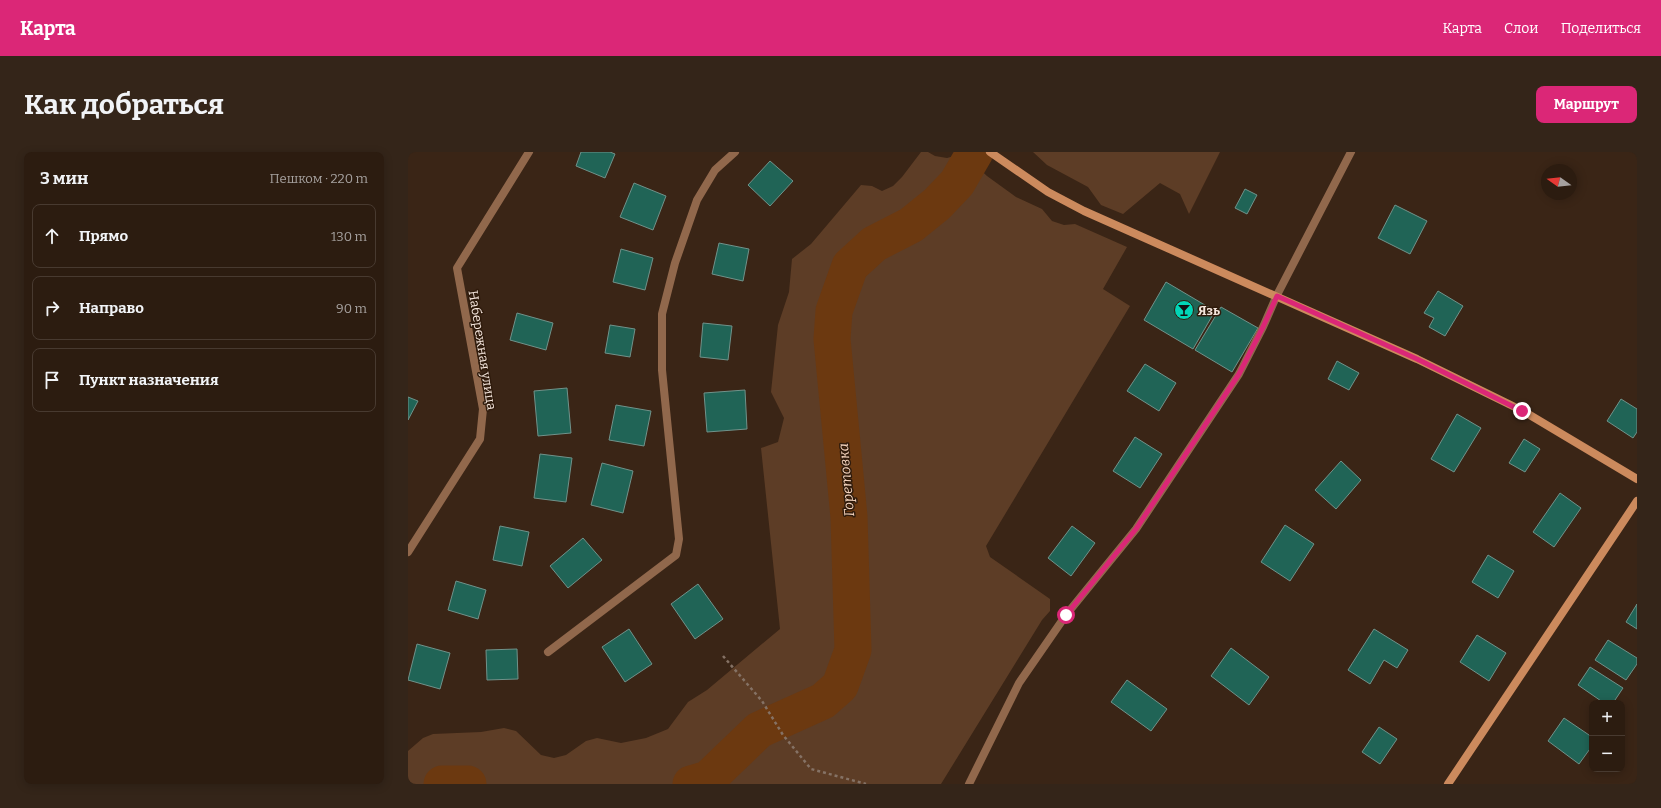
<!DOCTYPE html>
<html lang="ru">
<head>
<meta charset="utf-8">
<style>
	:root { --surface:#2c1c10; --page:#342519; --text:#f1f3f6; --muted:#a6a19f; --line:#483a30; --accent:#db2777 }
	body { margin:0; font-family:Bitter,serif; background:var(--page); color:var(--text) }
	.controls { position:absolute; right:12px; bottom:12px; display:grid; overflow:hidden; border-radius:8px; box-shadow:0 2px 10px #0003 }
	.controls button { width:36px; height:36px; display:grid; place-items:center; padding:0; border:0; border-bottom:1px solid var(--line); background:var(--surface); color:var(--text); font:20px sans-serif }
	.compass { position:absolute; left:1133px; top:12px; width:36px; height:36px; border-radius:50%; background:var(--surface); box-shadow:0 2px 10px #0003; rotate:285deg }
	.stop { position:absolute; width:12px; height:12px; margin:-9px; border:3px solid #db2777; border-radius:50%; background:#fff }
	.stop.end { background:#db2777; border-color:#fff; box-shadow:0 1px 4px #0008 }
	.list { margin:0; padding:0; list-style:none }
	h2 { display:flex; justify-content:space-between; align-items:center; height:52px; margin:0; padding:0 16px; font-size:17px }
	h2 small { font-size:13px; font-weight:400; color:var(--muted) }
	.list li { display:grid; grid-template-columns:26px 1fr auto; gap:12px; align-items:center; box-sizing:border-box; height:64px; margin:0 8px 8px; padding:0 8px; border:1px solid var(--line); border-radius:8px }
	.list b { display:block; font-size:15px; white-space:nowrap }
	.list em { font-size:13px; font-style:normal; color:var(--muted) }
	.icon { flex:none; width:22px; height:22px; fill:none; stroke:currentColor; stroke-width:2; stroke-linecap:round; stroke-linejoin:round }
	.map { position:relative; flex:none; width:1229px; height:632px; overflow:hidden; border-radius:8px }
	header { display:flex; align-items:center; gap:24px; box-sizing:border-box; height:56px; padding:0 20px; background:var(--accent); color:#fff }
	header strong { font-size:19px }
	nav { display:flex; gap:22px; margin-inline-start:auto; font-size:14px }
	.intro { display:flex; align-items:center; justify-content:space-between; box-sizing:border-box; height:96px; padding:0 24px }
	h1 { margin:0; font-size:28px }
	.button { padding:10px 18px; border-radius:8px; background:var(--accent); color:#fff; font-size:14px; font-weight:700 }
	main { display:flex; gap:24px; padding:0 24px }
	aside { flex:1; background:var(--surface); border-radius:8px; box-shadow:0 2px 10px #0003 }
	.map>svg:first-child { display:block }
	.green { fill:#5d3d26 }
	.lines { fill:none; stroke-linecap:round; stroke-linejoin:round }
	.river { stroke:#6c3910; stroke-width:37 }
	.building { fill:#206456; stroke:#70928a }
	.path { stroke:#857265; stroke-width:2.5; stroke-dasharray:3 3; stroke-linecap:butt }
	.lane { stroke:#91684c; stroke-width:8 }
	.street { stroke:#91684c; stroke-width:8 }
	.secondary { stroke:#cc8a5d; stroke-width:8 }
	.route { stroke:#db2777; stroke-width:5 }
	.labels { text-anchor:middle; stroke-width:3; stroke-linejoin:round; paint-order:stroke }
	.poi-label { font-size:13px; font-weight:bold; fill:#f5e6dd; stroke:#2f1b0c; text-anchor:start }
	.street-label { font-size:13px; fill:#f5e6dd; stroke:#2f1b0c }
	.water-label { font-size:14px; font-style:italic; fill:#f6d5bf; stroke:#2f1b0c }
</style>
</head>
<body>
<header>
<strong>Карта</strong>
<nav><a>Карта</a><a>Слои</a><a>Поделиться</a></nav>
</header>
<div class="intro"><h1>Как добраться</h1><a class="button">Маршрут</a></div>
<main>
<aside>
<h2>3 мин<small>Пешком · 220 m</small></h2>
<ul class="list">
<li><svg class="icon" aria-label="ahead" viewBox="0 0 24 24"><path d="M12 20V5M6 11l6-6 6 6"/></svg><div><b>Прямо</b></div><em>130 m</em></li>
<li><svg class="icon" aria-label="right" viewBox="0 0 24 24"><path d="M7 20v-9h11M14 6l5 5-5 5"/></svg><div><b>Направо</b></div><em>90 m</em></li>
<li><svg class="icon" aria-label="arrive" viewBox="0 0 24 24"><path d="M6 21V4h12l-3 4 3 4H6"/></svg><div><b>Пункт назначения</b></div></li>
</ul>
</aside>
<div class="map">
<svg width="1229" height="632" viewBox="0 0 1229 632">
	<rect width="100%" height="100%" fill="#3a2516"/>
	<!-- green -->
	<path class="green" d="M 513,0 L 520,0 L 527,4 L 539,6 L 550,3 L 561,7 L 579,24 L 608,45 L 634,57 L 644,69 L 656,73 L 667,72 L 719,95 L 695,137 L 722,154 L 578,394 L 582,405 L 642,447 L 642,459 L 634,468 L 533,632 L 0,632 L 0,599 L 15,586 L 25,582 L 73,580 L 96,576 L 108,579 L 133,603 L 146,606 L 158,603 L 178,589 L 189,586 L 213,591 L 238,586 L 260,577 L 280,550 L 299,538 L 372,477 L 353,296 L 370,290 L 376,266 L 363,240 L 370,173 L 381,140 L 384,107 L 403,92 L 453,33 L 464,34 L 474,39 L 485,34 L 494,25 Z
		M 625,0 L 812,0 L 781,62 L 772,42 L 752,31 L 715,62 L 693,53 L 680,35 L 639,13 Z"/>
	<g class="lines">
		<!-- river -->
		<path class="river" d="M 34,632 L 60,632
			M 283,632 L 300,627 L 351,578 L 415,549 L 432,534 L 445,498 L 441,365 L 424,187 L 426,159 L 442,114 L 466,92 L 503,73 L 529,52 L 549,31 L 567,0"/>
	</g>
	<!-- building -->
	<path class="building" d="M 173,0 L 202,0 L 207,2 L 197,26 L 168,14 Z
		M 362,9 L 385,29 L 362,54 L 340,33 Z
		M 226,31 L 258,44 L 245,78 L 212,65 Z
		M 837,37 L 849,43 L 839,62 L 827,56 Z
		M 987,53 L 1019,69 L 1002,102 L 970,86 Z
		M 311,91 L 341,97 L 335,129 L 304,122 Z
		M 213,97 L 245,106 L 237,138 L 205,130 Z
		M 758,130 L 807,159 L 785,197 L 736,168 Z
		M 1030,139 L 1055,154 L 1037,184 L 1021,175 L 1026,166 L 1016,161 Z
		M 813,155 L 850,176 L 824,220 L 787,198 Z
		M 109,161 L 145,171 L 138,198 L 102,188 Z
		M 295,171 L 324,174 L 320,208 L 292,205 Z
		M 202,173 L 227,177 L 222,205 L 197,201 Z
		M 929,209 L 951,221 L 941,238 L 920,227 Z
		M 737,212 L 768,231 L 751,259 L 719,239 Z
		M 159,236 L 163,281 L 130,284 L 126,239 Z
		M 337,238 L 339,277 L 299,280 L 296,241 Z
		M 0,245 L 10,249 L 0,268 Z
		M 1213,247 L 1229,257 L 1229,280 L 1225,286 L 1199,269 Z
		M 208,253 L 243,259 L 236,294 L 201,288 Z
		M 1049,262 L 1073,276 L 1046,320 L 1023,307 Z
		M 727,285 L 754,302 L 732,336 L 705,319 Z
		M 1116,287 L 1132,297 L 1117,320 L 1101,311 Z
		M 132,302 L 164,306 L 158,350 L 126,346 Z
		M 933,309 L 953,328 L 928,357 L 907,338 Z
		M 194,311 L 225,319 L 215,361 L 183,353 Z
		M 1152,341 L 1173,356 L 1146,395 L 1125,380 Z
		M 877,373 L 906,392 L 882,429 L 853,410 Z
		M 92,374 L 121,380 L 114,414 L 85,408 Z
		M 664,374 L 687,391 L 663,424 L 640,406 Z
		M 175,386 L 194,408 L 160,436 L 142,414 Z
		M 1080,403 L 1106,419 L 1090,446 L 1064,430 Z
		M 48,429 L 78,438 L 70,467 L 40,458 Z
		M 290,432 L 315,467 L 287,487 L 263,452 Z
		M 1229,452 L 1229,477 L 1218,470 Z
		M 221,477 L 244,512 L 217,530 L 194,495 Z
		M 966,477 L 1000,498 L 989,516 L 976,508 L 962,532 L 940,518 Z
		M 1069,483 L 1098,501 L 1081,529 L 1052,510 Z
		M 1200,488 L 1229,506 L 1229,512 L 1218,528 L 1187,508 Z
		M 9,492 L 42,501 L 32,537 L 0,528 Z
		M 823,496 L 861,525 L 841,553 L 803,524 Z
		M 109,497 L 110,527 L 79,528 L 78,498 Z
		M 1182,515 L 1215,536 L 1205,551 L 1196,551 L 1170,533 Z
		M 719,528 L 759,557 L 743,579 L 703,550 Z
		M 1156,566 L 1184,585 L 1184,594 L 1171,612 L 1140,589 Z
		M 971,575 L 989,587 L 972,612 L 954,600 Z"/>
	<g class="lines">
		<!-- path -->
		<path class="path" d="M 315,504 L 354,549 L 375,583 L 403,617 L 458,632"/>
		<!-- lane -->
		<path class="lane" d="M 140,500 L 268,403 L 271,387 L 254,218 L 254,162 L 267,111 L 289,48 L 307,18 L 327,0
			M 561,632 L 611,531 L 658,463 L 728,377 L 831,222 L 855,175 L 869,143"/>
		<!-- street -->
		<path class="street" d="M 869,143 L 943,0
			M 0,400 L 72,287 L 75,257 L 49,116 L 121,0"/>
		<!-- secondary -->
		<path class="secondary" d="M 582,0 L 640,40 L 676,59 L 1009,207 L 1115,259 L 1229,327
			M 1040,632 L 1229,349"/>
	</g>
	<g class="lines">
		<!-- route -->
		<path class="route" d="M 658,463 L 728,377 L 831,222 L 855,175 L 869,144 L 1009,207 L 1114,259"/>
	</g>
	<!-- icons -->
	<defs>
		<g id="bar-disc" transform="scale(1)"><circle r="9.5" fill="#02d5b6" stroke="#2f1b0c"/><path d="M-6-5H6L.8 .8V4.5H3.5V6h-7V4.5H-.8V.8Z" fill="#111"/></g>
	</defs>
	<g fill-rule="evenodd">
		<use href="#bar-disc" x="776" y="158"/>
	</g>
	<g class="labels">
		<!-- poi labels -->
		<g class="poi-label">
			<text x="790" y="163">Язь</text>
		</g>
		<!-- street labels -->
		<g class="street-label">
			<text transform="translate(75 198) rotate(81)" y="5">Набережная улица</text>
		</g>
		<!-- water labels -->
		<g class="water-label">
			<text transform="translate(438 328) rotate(-95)" y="5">Горетовка</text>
		</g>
	</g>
</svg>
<div class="controls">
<button>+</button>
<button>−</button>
</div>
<svg class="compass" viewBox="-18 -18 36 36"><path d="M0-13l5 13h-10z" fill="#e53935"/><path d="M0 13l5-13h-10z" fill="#a6a19f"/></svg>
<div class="stop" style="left:658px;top:463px"></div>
<div class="stop end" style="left:1114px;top:259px"></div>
</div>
</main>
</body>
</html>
